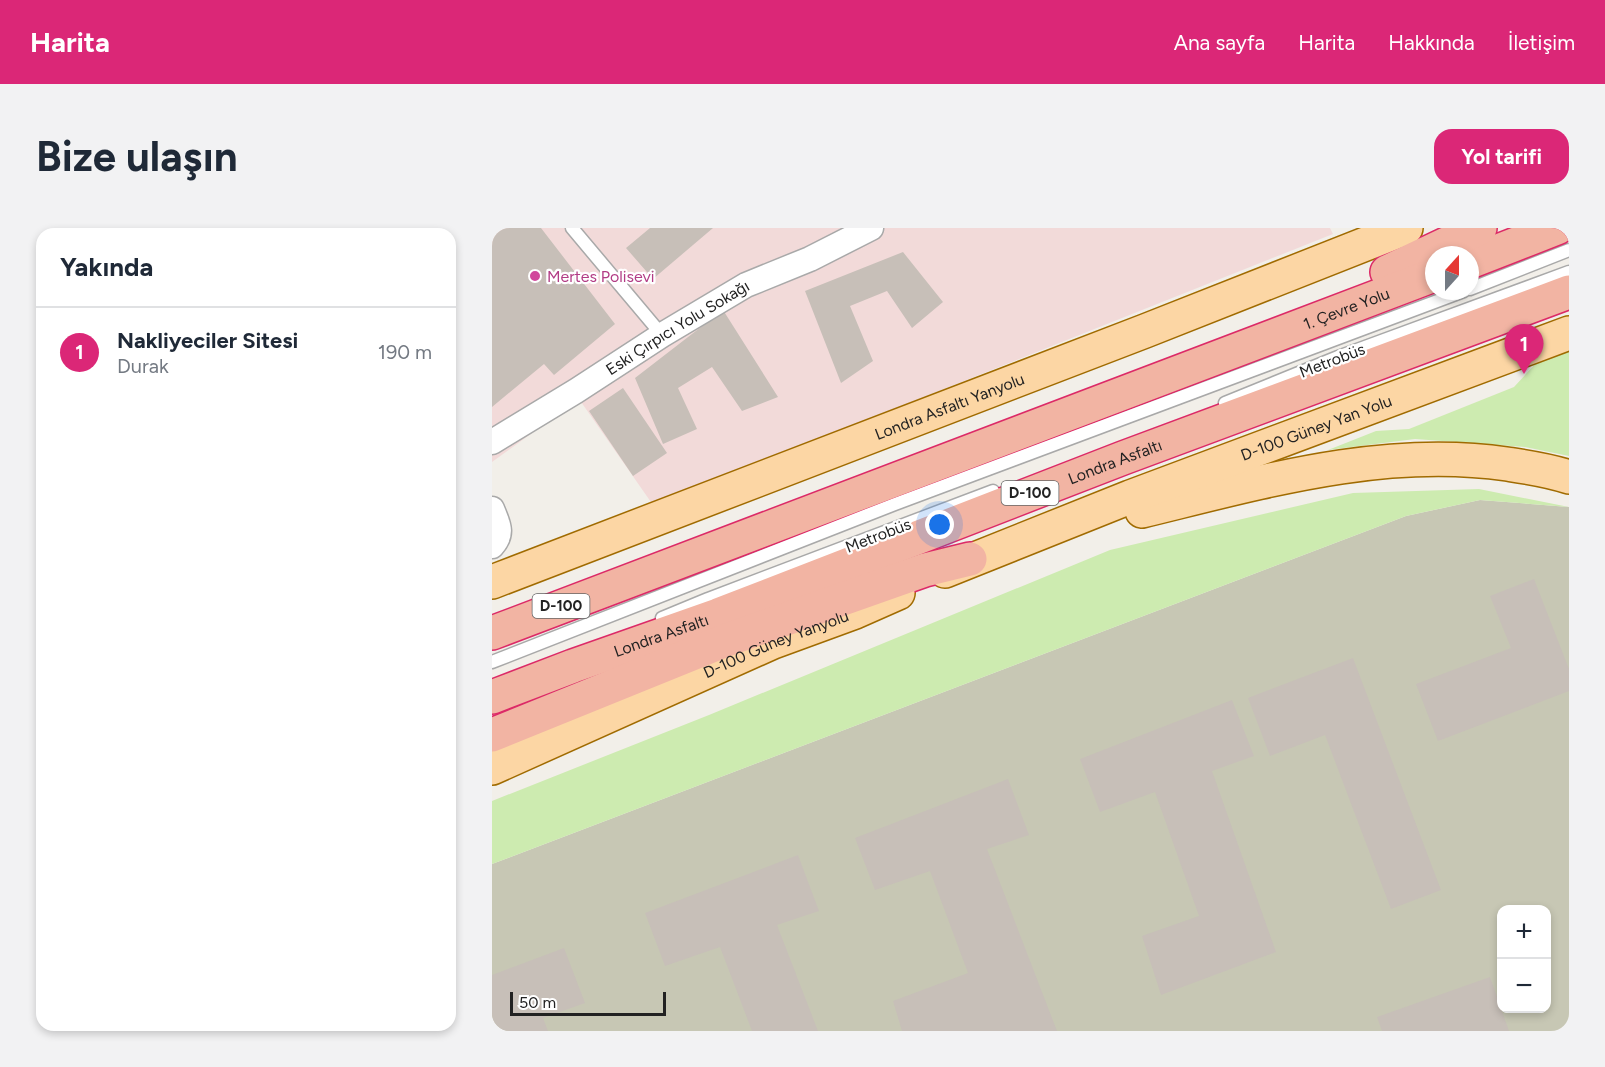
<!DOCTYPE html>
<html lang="tr">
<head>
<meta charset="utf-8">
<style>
	:root { --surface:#fff; --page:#f2f2f3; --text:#1f2937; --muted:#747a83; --line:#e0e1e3; --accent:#db2777 }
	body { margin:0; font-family:Figtree,sans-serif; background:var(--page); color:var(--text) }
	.controls { position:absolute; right:18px; bottom:18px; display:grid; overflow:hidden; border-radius:12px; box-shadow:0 3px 9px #0003 }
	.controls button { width:54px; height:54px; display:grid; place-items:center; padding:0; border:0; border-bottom:2px solid var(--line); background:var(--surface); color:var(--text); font:30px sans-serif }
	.compass { position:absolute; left:933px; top:18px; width:54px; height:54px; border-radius:50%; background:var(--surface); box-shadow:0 3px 9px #0003; rotate:21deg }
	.scale { position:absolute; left:18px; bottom:15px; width:156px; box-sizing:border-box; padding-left:6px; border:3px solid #222; border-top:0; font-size:16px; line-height:21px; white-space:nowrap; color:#222; -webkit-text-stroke:4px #fff; paint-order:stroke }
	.you { position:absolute; left:448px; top:297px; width:21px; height:21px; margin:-15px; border:4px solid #fff; border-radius:50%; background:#1a73e8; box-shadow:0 0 0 9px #1a73e833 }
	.badge { display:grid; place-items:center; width:39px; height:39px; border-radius:50%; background:var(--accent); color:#fff; font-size:20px; font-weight:700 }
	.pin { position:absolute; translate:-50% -50px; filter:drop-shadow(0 2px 3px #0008) }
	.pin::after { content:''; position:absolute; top:32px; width:21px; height:18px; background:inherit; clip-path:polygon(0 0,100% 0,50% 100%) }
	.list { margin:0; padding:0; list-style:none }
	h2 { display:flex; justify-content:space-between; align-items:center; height:78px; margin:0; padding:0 24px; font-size:26px }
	h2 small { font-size:20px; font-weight:400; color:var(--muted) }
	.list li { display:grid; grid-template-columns:39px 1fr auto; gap:18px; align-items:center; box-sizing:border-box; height:90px; padding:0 24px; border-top:2px solid var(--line) }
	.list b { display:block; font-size:22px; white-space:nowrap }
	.list p { margin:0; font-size:20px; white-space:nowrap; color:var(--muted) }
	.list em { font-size:20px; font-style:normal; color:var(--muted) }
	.map { position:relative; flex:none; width:1077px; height:803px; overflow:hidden; border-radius:18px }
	header { display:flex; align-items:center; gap:36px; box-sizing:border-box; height:84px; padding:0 30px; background:var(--accent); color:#fff }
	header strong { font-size:28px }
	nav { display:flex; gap:33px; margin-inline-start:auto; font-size:21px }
	.intro { display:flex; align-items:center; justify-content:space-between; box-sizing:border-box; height:144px; padding:0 36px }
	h1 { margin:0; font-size:42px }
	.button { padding:15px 27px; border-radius:18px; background:var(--accent); color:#fff; font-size:21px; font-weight:700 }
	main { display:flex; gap:36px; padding:0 36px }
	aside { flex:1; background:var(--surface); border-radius:18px; box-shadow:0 3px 9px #0003 }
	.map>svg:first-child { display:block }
	.commercial { fill:#f2dad9 }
	.construction { fill:#c7c7b4; fill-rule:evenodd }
	.grass { fill:#cdebb0 }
	.building { fill:#c7bfb8 }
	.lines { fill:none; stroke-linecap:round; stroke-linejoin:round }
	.service-casing { stroke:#a9a9a9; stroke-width:15 }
	.minor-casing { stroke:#a9a9a9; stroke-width:27 }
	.primary-casing { stroke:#a06b00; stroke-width:36 }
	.trunk-casing { stroke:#dc2a67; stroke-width:36 }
	.service { stroke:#fff; stroke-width:12 }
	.minor { stroke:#fff; stroke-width:24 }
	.primary { stroke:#fcd6a4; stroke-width:33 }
	.trunk { stroke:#f2b4a3; stroke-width:33 }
	.hotel-dot { fill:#d1479c; stroke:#fff; stroke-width:2 }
	.labels { text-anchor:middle; stroke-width:4.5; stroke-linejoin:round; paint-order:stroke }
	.shield { fill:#fff; stroke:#646464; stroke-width:1.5 }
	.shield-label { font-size:15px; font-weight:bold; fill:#222 }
	.hotel-label { font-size:16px; fill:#b23c85; stroke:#fff; text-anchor:start }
	.street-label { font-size:16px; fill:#222; stroke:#fff }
</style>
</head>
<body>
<header>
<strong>Harita</strong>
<nav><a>Ana sayfa</a><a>Harita</a><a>Hakkında</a><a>İletişim</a></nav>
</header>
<div class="intro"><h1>Bize ulaşın</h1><a class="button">Yol tarifi</a></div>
<main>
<aside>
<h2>Yakında<small></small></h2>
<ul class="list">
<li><span class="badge">1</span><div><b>Nakliyeciler Sitesi</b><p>Durak</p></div><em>190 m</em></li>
</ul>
</aside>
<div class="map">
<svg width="1077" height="803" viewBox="0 0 1077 803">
	<rect width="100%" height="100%" fill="#f2efe9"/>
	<!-- commercial -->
	<path class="commercial" d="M 0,0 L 838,0 L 841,6 L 161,277 L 87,171 L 0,234 Z"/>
	<!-- construction -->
	<path class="construction" d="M 988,272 L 1077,279 L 1077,803 L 0,803 L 0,636 L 914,288 ZM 1010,682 L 1054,682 L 1054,780 L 1010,780 Z"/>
	<!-- grass -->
	<path class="grass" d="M 1077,121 L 1077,228 L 1033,219 L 923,211 L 836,222 L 884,203 L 917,201 L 1022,159 L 1044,135 Z
		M 987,261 L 1077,279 L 988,272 L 914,288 L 0,636 L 0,573 L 217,487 L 618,322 L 861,265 Z"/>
	<!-- building -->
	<path class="building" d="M 0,0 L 49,0 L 123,96 L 62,147 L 52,136 L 0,179 Z
		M 158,0 L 221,0 L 161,51 L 134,20 Z
		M 411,24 L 451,74 L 420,100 L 395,63 L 358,78 L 381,133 L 349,155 L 313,63 Z
		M 231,82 L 286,169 L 250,183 L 220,139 L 186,160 L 205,201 L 171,216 L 143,150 Z
		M 131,160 L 175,225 L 141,248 L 97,183 Z
		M 1042,351 L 1077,441 L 1077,463 L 946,513 L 924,456 L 1019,420 L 998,368 Z
		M 861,430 L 949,662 L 899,681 L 833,507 L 778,528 L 756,470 Z
		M 740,472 L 762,528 L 720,543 L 784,724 L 669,767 L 650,708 L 707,688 L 663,564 L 608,584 L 588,531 Z
		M 516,551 L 537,607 L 495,621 L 565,803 L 410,803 L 401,773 L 476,745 L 438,643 L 383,662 L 363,610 Z
		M 306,627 L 327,683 L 285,697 L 326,803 L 260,803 L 228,719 L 173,738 L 153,685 Z
		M 72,720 L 93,775 L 51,790 L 56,803 L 0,803 L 0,747 Z
		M 998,749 L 1017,803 L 890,803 L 885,789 Z"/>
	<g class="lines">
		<!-- service casing -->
		<g class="service-casing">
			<path id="service" d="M 80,0 L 170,107
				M 978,61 L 1077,22
				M 733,175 L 846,129 L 1077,44
				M 170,390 L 216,371 L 501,263
				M 0,434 L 403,276 L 972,63"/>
		</g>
		<!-- minor casing -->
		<g class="minor-casing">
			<g id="minor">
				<path id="s1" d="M 0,214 L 84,163 L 170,107 L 254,57 L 318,31 L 379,0"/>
				<path d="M 0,281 C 6,296 12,305 0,318"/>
			</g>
		</g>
		<!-- primary casing -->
		<g class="primary-casing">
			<g id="primary">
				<path d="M 650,283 C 769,254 891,218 1015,236 C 1035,239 1057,242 1077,249"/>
				<path id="s2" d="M 453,343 L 638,269 L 1077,105"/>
				<path id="s3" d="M 0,354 L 653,103 L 914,0"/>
				<path id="s4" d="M 0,540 L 281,414 L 363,384 L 406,365"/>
			</g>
		</g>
		<!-- trunk casing -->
		<g class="trunk-casing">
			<g id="trunk">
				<path d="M 978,34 L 1065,0"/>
				<path d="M 895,44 L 988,0"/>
				<path id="s5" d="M 0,405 L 942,47"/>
				<path id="s6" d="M 0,469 L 81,438 L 226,387 L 631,230 L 1077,64"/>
				<path d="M 0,507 L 232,413 L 433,342 L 478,331"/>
			</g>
		</g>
		<!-- service -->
		<use href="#service" class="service"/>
		<!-- minor -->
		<use href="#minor" class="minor"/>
		<!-- primary -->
		<use href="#primary" class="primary"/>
		<!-- trunk -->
		<use href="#trunk" class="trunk"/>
	</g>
	<!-- markers -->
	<circle class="hotel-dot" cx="43" cy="48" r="6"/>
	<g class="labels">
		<!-- shield labels -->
		<g class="shield">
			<rect x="509.5" y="253" width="57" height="24" rx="4.5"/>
			<rect x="40.5" y="366" width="57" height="24" rx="4.5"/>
		</g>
		<g class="shield-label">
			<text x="538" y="270">D-100</text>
			<text x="69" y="383">D-100</text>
		</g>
		<!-- hotel labels -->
		<g class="hotel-label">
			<text x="55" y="54">Mertes Polisevi</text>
		</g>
		<!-- street labels -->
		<g class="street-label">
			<text dy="6" stroke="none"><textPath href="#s5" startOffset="914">1. Çevre Yolu</textPath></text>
			<text dy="6" stroke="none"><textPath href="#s1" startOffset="218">Eski Çırpıcı Yolu Sokağı</textPath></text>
			<text transform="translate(840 132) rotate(-21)" y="6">Metrobüs</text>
			<text dy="6" stroke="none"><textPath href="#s3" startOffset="490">Londra Asfaltı Yanyolu</textPath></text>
			<text dy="6" stroke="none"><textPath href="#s2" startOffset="398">D-100 Güney Yan Yolu</textPath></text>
			<text dy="6" stroke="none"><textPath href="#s6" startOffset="666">Londra Asfaltı</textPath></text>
			<text transform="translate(386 307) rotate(-21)" y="6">Metrobüs</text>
			<text dy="6" stroke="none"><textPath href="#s6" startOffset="180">Londra Asfaltı</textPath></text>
			<text dy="6" stroke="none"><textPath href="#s4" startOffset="310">D-100 Güney Yanyolu</textPath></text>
		</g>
	</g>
</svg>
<div class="controls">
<button>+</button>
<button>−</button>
</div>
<svg class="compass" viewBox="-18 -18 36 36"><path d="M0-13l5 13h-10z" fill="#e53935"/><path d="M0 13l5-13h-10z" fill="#747a83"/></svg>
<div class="scale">50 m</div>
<div class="you"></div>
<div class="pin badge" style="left:1032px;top:146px">1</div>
</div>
</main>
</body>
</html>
